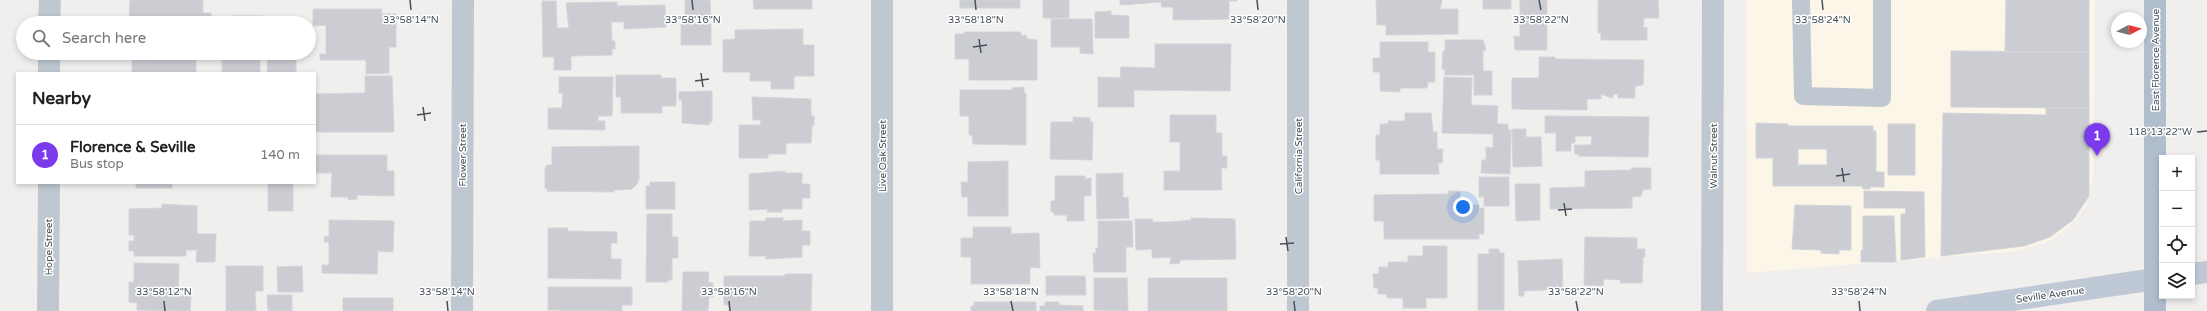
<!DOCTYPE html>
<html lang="en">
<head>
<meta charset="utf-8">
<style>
	:root { --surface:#fff; --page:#f2f2f2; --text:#222; --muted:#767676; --line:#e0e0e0; --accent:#7c3aed }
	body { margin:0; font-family:"Varela Round",sans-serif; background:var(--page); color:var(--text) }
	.controls { position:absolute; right:12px; bottom:12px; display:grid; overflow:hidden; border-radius:0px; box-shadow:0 2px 6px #0003 }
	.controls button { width:36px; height:36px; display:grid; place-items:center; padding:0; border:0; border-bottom:1px solid var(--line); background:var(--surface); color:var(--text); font:20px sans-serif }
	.compass { position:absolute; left:2111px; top:12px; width:36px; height:36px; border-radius:50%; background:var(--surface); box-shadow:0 2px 6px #0003; rotate:83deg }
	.you { position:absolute; left:1463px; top:207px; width:14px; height:14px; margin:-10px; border:3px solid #fff; border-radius:50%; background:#1a73e8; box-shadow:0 0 0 6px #1a73e833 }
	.badge { display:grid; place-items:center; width:26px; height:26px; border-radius:50%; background:var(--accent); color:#fff; font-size:13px; font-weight:700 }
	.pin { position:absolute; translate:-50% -33px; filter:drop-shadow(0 1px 2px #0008) }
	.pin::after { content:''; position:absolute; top:21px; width:14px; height:12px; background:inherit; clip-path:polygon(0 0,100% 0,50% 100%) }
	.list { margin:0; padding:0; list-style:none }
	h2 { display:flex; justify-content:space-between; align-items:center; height:52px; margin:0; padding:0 16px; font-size:17px }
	h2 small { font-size:13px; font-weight:400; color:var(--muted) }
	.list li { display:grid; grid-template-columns:26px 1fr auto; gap:12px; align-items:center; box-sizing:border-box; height:60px; padding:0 16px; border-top:1px solid var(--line) }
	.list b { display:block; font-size:15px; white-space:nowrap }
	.list p { margin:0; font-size:13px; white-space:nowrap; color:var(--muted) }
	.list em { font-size:13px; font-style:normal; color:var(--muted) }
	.icon { flex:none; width:22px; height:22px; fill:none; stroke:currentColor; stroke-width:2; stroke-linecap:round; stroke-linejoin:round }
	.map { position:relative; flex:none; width:2207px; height:311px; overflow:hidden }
	.search { position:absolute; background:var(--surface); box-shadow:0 2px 6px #0003; left:16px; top:16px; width:300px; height:44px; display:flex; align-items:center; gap:10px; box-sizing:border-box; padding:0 14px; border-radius:22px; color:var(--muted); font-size:15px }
	.panel { position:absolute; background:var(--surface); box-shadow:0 2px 6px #0003; left:16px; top:72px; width:300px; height:112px; border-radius:0px }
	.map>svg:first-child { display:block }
	.commercial { fill:#fbf6e8 }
	.building { fill:#cbcdd3; stroke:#d2d4da; fill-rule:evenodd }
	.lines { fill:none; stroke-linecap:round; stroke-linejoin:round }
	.lane { stroke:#bfc8d0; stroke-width:18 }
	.street { stroke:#bfc8d0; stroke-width:22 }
	.secondary { stroke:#bfc9d5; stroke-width:22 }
	.primary { stroke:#afbdcc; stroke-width:22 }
	.ticks { fill:none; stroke:#47515b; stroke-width:1.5 }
	.labels { text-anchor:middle; stroke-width:3; stroke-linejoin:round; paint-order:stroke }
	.street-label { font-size:10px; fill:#47515b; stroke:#fff }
	.ticks-label { font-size:10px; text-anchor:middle; fill:#47515b; stroke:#fff; stroke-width:3; stroke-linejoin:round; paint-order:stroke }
</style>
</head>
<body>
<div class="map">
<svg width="2207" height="311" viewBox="0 0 2207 311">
	<rect width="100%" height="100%" fill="#f1eeee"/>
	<!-- commercial -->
	<path class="commercial" d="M 1746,0 L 2095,0 L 2093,175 L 2087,205 L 2069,227 L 2048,242 L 2017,251 L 1747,273 Z"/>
	<!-- building -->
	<path class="building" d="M 130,0 L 203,0 L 203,13 L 211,13 L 211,23 L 129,23 Z
		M 685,0 L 710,0 L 711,19 L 685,19 Z
		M 753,0 L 812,0 L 812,9 L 754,9 Z
		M 960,0 L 1020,0 L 1020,8 L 960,8 Z
		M 1043,0 L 1069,0 L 1069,18 L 1043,18 Z
		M 1120,0 L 1237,0 L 1237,1 L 1229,1 L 1229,19 L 1173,20 L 1173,7 L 1162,7 L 1161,2 L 1120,5 Z
		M 1376,0 L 1442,0 L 1440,9 L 1458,9 L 1458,34 L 1386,35 L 1386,25 L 1377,25 Z
		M 1483,0 L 1511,0 L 1511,9 L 1483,9 Z
		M 1520,0 L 1547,0 L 1547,50 L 1515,50 L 1514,36 L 1520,37 Z
		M 1598,0 L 1658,0 L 1659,18 L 1644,18 L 1643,28 L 1647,27 L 1647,40 L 1601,40 L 1601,33 L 1598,33 Z
		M 2006,0 L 2089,0 L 2089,52 L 2005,52 Z
		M 542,1 L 556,1 L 557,28 L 569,28 L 566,3 L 617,2 L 617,6 L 665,5 L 666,27 L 624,29 L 624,22 L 611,22 L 612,41 L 615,41 L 615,49 L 612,49 L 612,55 L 571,56 L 571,70 L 554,70 L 554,57 L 543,57 Z
		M 313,9 L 382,9 L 381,14 L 396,14 L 396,47 L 389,47 L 389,73 L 366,74 L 366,60 L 320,60 L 320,54 L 326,54 L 326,25 L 313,26 Z
		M 1111,11 L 1111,15 L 1129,16 L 1129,38 L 1095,38 L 1095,12 Z
		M 231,16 L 263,16 L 263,23 L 231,23 Z
		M 1051,19 L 1092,19 L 1093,54 L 1080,53 L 1080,47 L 1051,47 Z
		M 681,24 L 711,24 L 711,45 L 681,45 Z
		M 803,29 L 803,45 L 814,45 L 814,76 L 794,76 L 794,89 L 771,89 L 771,81 L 750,81 L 750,72 L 723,72 L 723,40 L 735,39 L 735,30 Z
		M 964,32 L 1021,32 L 1021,36 L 1026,35 L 1027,39 L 1037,40 L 1037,80 L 969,80 L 969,59 L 955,59 L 955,34 L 964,34 Z
		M 1445,40 L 1483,40 L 1486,50 L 1483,50 L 1483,71 L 1492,71 L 1492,95 L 1474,95 L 1474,75 L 1445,75 L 1445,69 L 1442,69 L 1443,51 L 1445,51 Z
		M 1380,42 L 1428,42 L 1428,52 L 1435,52 L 1435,82 L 1428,82 L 1427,88 L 1400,88 L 1400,92 L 1380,91 L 1380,72 L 1373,72 L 1373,58 L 1380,58 Z
		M 1155,44 L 1231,44 L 1230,91 L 1134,90 L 1134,107 L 1098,107 L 1098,77 L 1120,78 L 1121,67 L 1155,68 Z
		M 1951,51 L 2089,52 L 2089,108 L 1951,107 Z
		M 268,53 L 296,53 L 296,73 L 267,73 Z
		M 222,54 L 260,54 L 260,73 L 222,73 Z
		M 1539,57 L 1555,57 L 1555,59 L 1644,60 L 1643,85 L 1635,86 L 1635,98 L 1618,98 L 1618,94 L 1614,94 L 1612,98 L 1601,94 L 1601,99 L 1587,99 L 1587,110 L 1512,109 L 1512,78 L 1539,78 Z
		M 196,59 L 196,73 L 132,73 L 132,60 Z
		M 616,75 L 661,75 L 661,78 L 676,78 L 676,106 L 662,106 L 662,113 L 621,113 L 621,97 L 616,97 Z
		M 365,76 L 392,76 L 394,132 L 315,132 L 315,94 L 365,93 Z
		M 559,77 L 613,77 L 612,116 L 598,116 L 598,121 L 605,121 L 605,130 L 548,129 L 548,108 L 562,108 L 563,93 L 559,93 Z
		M 1444,77 L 1472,78 L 1471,105 L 1498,106 L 1497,124 L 1508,124 L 1508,130 L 1511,130 L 1510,174 L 1481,173 L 1482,160 L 1486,160 L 1486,147 L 1493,148 L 1493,134 L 1442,133 Z
		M 1024,87 L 1024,93 L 1026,93 L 1026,145 L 973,144 L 972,135 L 969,135 L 969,116 L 960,116 L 960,90 L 1012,90 L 1012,88 Z
		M 712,91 L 712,122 L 710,122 L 709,125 L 682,123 L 682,100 L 679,100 L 679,92 Z
		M 752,97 L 811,99 L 811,116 L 814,116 L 814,125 L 812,125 L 811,143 L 786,143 L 786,154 L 768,154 L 768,158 L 739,158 L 739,125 L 760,125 L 761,120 L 753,120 Z
		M 2046,108 L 2089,108 L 2089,196 L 2073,220 L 2050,237 L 2024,246 L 1941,256 L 1943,113 L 2046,115 Z
		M 1405,113 L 1431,113 L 1433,132 L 1437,132 L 1437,149 L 1443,149 L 1442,163 L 1438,163 L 1439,174 L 1380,174 L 1380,160 L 1376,160 L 1376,135 L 1380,135 L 1380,124 L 1388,124 L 1388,121 L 1405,121 Z
		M 1170,115 L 1216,115 L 1216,133 L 1222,133 L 1222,156 L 1227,156 L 1227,168 L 1221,168 L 1222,190 L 1164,190 L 1164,171 L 1180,171 L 1180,142 L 1170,142 Z
		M 1545,116 L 1649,117 L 1648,157 L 1578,156 L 1578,154 L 1575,154 L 1574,145 L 1591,145 L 1592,136 L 1575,136 L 1575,143 L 1571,143 L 1571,151 L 1556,151 L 1556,133 L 1545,133 Z
		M 1073,117 L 1090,118 L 1090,122 L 1093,122 L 1092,160 L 1050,159 L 1051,122 L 1073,122 Z
		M 1756,123 L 1788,124 L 1788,126 L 1873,126 L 1873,131 L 1876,131 L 1876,172 L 1884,172 L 1884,187 L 1870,187 L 1870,189 L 1863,189 L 1862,186 L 1773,186 L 1773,158 L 1756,158 ZM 1798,149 L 1827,149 L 1827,165 L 1798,165 Z
		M 1888,124 L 1915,124 L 1915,175 L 1888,175 Z
		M 1512,129 L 1526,129 L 1526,137 L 1541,137 L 1542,166 L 1513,167 Z
		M 639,146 L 639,179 L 637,184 L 632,189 L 614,190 L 614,192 L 547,191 L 547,188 L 545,188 L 545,168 L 547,165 L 552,165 L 552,147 Z
		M 315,155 L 387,155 L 387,171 L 394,171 L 394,196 L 357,195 L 357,199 L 348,200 L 348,197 L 331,197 L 332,173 L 315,173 Z
		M 1008,161 L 1008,216 L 968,216 L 968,197 L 962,197 L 961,182 L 968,182 L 968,162 Z
		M 1631,168 L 1651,168 L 1651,189 L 1643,190 L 1641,196 L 1632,197 L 1632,208 L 1550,209 L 1550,188 L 1585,187 L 1585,171 L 1632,170 Z
		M 785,171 L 785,173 L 802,173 L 802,184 L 810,184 L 810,198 L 802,198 L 802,209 L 782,209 L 782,212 L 767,212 L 768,209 L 749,210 L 749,174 Z
		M 1123,173 L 1123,198 L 1128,197 L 1129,218 L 1097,219 L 1096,174 Z
		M 1055,176 L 1085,176 L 1085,179 L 1091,178 L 1091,196 L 1084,196 L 1084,221 L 1067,221 L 1067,215 L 1054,215 L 1054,212 L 1051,212 L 1051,201 L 1055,201 Z
		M 1479,177 L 1509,177 L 1509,206 L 1484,206 L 1484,197 L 1479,197 Z
		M 650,182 L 675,182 L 675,209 L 646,209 L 646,186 L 650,186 Z
		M 136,183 L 172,183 L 172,188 L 136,188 Z
		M 268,183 L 293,183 L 293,211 L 268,211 Z
		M 1515,184 L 1540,184 L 1540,220 L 1516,221 Z
		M 1448,191 L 1460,191 L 1460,205 L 1479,205 L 1479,208 L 1484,208 L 1484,234 L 1479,234 L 1479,239 L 1384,239 L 1384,221 L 1374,221 L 1374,195 L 1448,194 Z
		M 1864,191 L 1924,192 L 1925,257 L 1901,260 L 1901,214 L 1905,214 L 1906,208 L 1864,208 Z
		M 162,204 L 197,206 L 197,234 L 216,234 L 215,262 L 196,262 L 197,250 L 186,250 L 186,256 L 134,256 L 134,251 L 129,251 L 129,241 L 134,241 L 134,235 L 129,235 L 129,209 L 162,208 Z
		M 1795,205 L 1851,206 L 1851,250 L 1839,250 L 1839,254 L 1821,253 L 1821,250 L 1792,249 Z
		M 647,214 L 672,214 L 672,237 L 678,237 L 678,258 L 672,258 L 672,280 L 668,280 L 668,282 L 646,282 Z
		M 1863,216 L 1894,216 L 1896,262 L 1861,262 L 1861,250 L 1863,250 Z
		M 766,218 L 783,218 L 783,221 L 802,220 L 802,231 L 810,231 L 810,245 L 802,245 L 802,257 L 766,259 L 766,256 L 749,256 L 750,221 L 765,221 Z
		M 1191,218 L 1235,219 L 1236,259 L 1180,260 L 1180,263 L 1170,264 L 1171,257 L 1152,258 L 1152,249 L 1136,250 L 1135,219 L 1152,219 L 1153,222 L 1171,222 L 1191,220 Z
		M 329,220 L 394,221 L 393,252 L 378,251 L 377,274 L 322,273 L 322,265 L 329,265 L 329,242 L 324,242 L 325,236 L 329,237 Z
		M 1098,221 L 1132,221 L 1133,247 L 1126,247 L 1126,272 L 1094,272 L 1093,253 L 1096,253 L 1096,248 L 1098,248 Z
		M 973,227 L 1011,227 L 1011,234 L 1039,233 L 1040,268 L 1030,267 L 1030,284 L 971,284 L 971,257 L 961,257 L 961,238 L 973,238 Z
		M 548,228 L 568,228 L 567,231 L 617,232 L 617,243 L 611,243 L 611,259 L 621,259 L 621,279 L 548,278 Z
		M 1585,237 L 1637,238 L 1637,249 L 1645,249 L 1645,257 L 1643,257 L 1642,283 L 1620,283 L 1621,280 L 1604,279 L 1603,286 L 1584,285 Z
		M 1423,246 L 1447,246 L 1447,298 L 1426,298 L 1426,308 L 1403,308 L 1403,298 L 1387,298 L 1387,294 L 1378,294 L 1378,288 L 1374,288 L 1373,274 L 1379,274 L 1379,267 L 1388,267 L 1388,262 L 1408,262 L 1408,256 L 1423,256 Z
		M 1489,249 L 1499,249 L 1499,253 L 1504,253 L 1504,310 L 1478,310 L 1478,254 L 1489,254 Z
		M 1562,259 L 1563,289 L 1524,291 L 1524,296 L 1519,296 L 1518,261 Z
		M 134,263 L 179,264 L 178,296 L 191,296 L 190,311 L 137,310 L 137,303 L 129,302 L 129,282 L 134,282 Z
		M 226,266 L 263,266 L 263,291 L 255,291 L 256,311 L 226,311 Z
		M 302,266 L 303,292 L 278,292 L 277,267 Z
		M 683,272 L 709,272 L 708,282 L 713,283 L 713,297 L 709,297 L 708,311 L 682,311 Z
		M 785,274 L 812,274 L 811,311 L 729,311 L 729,305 L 724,305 L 724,276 L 785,276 Z
		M 1046,276 L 1085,276 L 1086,295 L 1046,295 Z
		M 1094,278 L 1127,278 L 1128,311 L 1094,310 Z
		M 1148,278 L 1227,278 L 1227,311 L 1148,311 Z
		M 548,287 L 632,287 L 632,305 L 622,305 L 622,311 L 548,310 Z
		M 267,295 L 292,295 L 292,311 L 268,311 Z
		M 343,298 L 393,298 L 393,311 L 343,311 Z
		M 974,302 L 1036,302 L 1036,311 L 971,311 L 971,306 L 974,306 Z
		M 1045,302 L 1059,302 L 1059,305 L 1083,306 L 1083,311 L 1040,311 L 1040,306 L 1045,306 Z"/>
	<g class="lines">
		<!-- lane -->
		<path class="lane" d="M 1801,0 L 1803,96 L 1882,98 L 1882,0"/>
		<!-- street -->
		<path class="street" d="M 49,23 L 50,0
			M 49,73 L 49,53
			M 48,311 L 49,183
			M 462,311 L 463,0
			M 882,311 L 882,0
			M 1298,311 L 1298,0
			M 1712,311 L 1713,0"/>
		<!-- secondary -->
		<path class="secondary" d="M 2192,274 L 2207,272
			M 1937,311 L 2162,278"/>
		<!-- primary -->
		<path class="primary" d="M 2155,311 L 2155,0"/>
	</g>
	<!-- ticks -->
	<path class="ticks" d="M 410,0 L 411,10M 692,0 L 693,10M 975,0 L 976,10M 1257,0 L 1258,10M 1539,0 L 1541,10M 1822,0 L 1823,10M 979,39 L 981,53M 973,47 L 987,45M 701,73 L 703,87M 695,81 L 709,79M 423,107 L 425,121M 417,115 L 431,113M 2197,132 L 2207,131M 1842,168 L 1844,182M 1836,176 L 1850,174M 1564,203 L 1566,216M 1558,210 L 1572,209M 1286,237 L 1288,251M 1280,244 L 1294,243M 164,301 L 165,311M 447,301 L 448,311M 729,301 L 730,311M 1011,301 L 1013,311M 1294,301 L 1295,311M 1576,301 L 1578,311M 1859,301 L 1860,311"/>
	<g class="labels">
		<!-- street labels -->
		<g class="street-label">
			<text transform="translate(2155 60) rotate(-90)" y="4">East Florence Avenue</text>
			<text transform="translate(462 155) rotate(-90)" y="4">Flower Street</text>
			<text transform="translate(882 156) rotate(-90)" y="4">Live Oak Street</text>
			<text transform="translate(1298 156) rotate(-90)" y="4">California Street</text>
			<text transform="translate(1713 156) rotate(-90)" y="4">Walnut Street</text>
			<text transform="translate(48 247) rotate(-90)" y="4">Hope Street</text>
			<text transform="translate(2050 294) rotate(-8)" y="4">Seville Avenue</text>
		</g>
	</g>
	<g class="ticks-label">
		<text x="411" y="23">33°58'14"N</text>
		<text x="693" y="23">33°58'16"N</text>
		<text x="976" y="23">33°58'18"N</text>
		<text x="1258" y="23">33°58'20"N</text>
		<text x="1541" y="23">33°58'22"N</text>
		<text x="1823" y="23">33°58'24"N</text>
		<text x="2160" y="135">118°13'22"W</text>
		<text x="164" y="295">33°58'12"N</text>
		<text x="447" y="295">33°58'14"N</text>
		<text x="729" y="295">33°58'16"N</text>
		<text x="1011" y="295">33°58'18"N</text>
		<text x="1294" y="295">33°58'20"N</text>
		<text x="1576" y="295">33°58'22"N</text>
		<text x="1859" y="295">33°58'24"N</text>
	</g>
</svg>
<div class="controls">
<button>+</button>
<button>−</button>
<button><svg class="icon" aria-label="locate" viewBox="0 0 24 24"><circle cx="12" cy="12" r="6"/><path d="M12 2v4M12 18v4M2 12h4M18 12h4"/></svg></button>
<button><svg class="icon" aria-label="layers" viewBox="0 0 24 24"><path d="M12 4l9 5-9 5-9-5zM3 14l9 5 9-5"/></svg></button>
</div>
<svg class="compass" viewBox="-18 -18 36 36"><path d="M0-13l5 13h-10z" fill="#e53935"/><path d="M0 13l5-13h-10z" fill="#767676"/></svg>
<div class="you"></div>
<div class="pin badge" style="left:2097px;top:156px">1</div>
<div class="search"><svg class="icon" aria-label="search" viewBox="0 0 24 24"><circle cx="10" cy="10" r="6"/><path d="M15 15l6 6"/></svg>Search here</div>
<section class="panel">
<h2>Nearby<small></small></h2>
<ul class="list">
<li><span class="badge">1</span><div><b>Florence &amp; Seville</b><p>Bus stop</p></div><em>140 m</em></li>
</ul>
</section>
</div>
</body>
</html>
